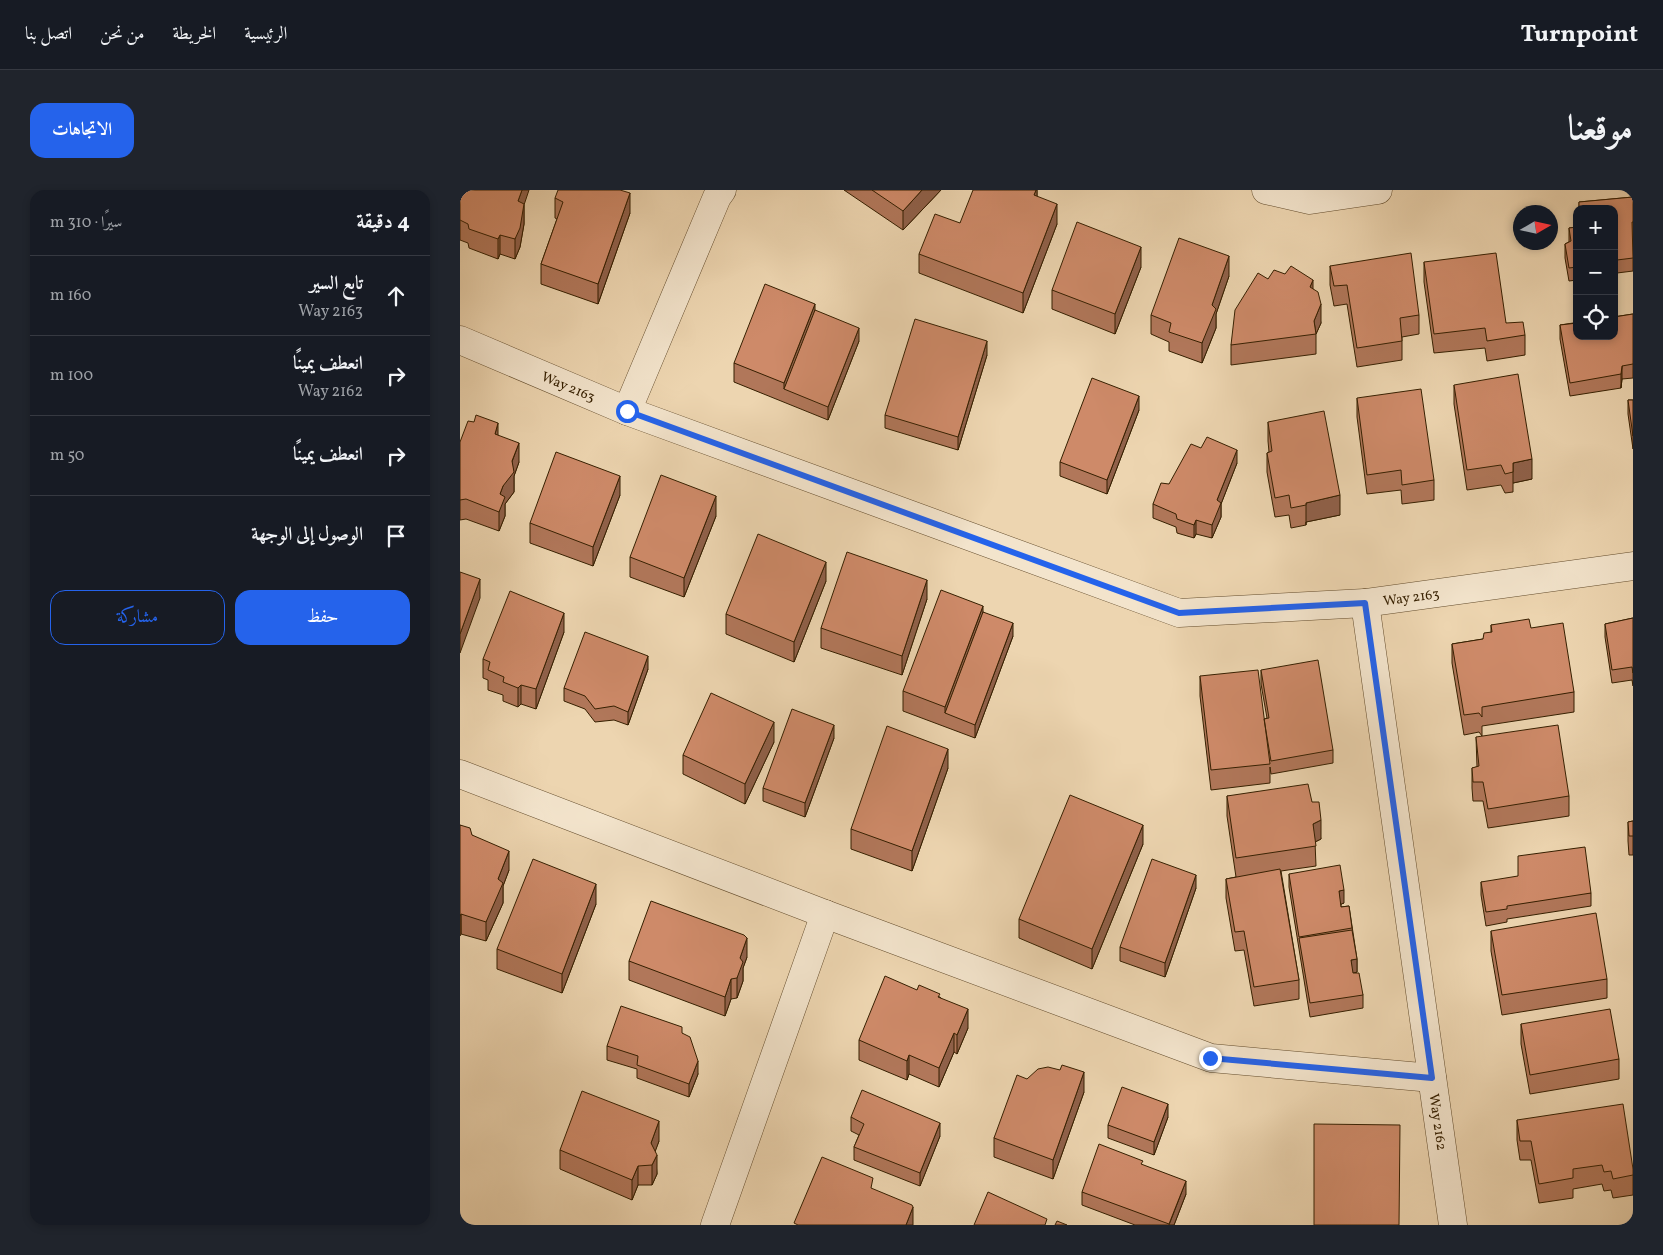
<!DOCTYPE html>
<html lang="ar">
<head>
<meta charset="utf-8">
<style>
	:root { --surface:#171b24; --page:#20242c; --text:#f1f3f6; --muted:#9ea1a6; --line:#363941; --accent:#2563eb }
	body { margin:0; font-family:Vollkorn,Amiri,serif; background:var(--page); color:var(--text); direction:rtl }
	.controls { position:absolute; right:15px; top:15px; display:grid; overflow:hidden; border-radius:10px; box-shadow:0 2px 8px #0003 }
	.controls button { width:45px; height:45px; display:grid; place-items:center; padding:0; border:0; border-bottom:1px solid var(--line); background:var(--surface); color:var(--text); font:25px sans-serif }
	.compass { position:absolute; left:1053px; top:15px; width:45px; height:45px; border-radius:50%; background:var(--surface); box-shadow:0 2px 8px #0003; rotate:81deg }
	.stop { position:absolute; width:15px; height:15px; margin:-11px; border:4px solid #2563eb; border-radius:50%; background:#fff }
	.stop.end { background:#2563eb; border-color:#fff; box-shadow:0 1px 5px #0008 }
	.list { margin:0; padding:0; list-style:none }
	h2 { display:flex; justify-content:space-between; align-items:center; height:65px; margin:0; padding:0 20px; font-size:21px }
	h2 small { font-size:16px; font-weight:400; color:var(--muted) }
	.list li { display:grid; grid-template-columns:32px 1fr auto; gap:15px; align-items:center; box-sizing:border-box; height:80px; padding:0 20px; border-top:1px solid var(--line) }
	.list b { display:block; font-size:19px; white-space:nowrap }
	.list p { margin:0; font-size:16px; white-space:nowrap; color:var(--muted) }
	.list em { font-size:16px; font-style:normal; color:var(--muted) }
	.actions { display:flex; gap:10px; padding:15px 20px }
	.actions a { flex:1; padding:11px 0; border:1px solid var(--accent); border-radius:15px; text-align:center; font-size:18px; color:var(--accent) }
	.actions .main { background:var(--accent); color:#fff }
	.icon { flex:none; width:28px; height:28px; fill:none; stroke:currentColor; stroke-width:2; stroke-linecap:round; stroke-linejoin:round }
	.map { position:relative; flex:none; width:1173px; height:1035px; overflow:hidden; direction:ltr; border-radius:15px }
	header { display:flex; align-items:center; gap:30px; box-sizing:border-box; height:70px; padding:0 25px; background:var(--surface); border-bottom:1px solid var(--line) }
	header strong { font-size:24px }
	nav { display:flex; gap:28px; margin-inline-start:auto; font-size:18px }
	.intro { display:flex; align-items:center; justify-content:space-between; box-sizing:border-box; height:120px; padding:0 30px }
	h1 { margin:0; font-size:35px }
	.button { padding:12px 22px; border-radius:15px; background:var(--accent); color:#fff; font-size:18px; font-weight:700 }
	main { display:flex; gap:30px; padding:0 30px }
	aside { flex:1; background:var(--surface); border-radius:15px; box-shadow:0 2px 8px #0003 }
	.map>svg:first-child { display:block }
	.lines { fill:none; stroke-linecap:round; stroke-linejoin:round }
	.street-casing { stroke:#634c2c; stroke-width:29 }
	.street { stroke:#f3e4cc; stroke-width:28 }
	.wall { fill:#b1775a; stroke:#351f00 }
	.shaded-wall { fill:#90614a; stroke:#351f00 }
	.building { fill:#ce8a69; stroke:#351f00 }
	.route { stroke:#2563eb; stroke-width:6 }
	.labels { text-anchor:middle; stroke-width:5; stroke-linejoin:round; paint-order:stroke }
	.street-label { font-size:14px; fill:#351f00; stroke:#f3e4cc }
</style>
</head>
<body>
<header>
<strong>Turnpoint</strong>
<nav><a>الرئيسية</a><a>الخريطة</a><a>من نحن</a><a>اتصل بنا</a></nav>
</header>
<div class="intro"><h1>موقعنا</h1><a class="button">الاتجاهات</a></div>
<main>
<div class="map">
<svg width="1173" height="1035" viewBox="0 0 1173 1035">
	<rect width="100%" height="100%" fill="#edd5b0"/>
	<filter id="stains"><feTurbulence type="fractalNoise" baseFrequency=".004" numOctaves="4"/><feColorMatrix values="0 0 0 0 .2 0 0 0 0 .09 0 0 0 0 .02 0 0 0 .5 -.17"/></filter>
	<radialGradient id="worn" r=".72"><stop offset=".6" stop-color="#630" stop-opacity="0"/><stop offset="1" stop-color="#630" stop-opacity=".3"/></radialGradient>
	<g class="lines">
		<!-- street casing -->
		<g class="street-casing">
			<g id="street">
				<path d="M 806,0 L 850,10 L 918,0"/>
				<path id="s1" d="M 0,150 L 167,221 L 719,423 L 905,413 L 1173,376"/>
				<path d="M 167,221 L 257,7 L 262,0"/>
				<path id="s2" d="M 905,413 L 993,1035"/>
				<path d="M 0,584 L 365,724 L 751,868 L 972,888"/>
				<path d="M 255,1035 L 365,724"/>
			</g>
		</g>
		<!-- street -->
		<use href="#street" class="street"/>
	</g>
	<!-- wall -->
	<path class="wall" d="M 0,0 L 64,15 L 64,34 L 60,57 L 55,69 L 40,64 L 38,69 L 9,58 L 8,53 L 0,50 Z
		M 384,0 L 481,0 L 443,40 Z
		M 577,0 L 577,6 L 597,34 L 563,123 L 459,83 L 459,64 L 500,33 Z
		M 1173,7 L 1173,81 L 1157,83 L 1154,78 L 1154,19 L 1119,19 L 1119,12 Z
		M 95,8 L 170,23 L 138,114 L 81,94 L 81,74 L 97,29 L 95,28 Z
		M 1117,37 L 1117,90 L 1109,91 L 1105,68 L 1105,54 L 1109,52 L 1109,38 Z
		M 964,72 L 1046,133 L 1065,145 L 1065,165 L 1027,171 L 1025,158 L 974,163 L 964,92 Z
		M 870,76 L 959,125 L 959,144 L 942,147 L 942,170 L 897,177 L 887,114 L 874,116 L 870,95 Z
		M 681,77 L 655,144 L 592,119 L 592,100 Z
		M 769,86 L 756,124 L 756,138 L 742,173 L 709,161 L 709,152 L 691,144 L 691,125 Z
		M 808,89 L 853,99 L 861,133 L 856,144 L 856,164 L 771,175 L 771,155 Z
		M 1173,124 L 1173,188 L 1162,189 L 1161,198 L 1110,206 L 1100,149 L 1100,135 Z
		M 399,151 L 368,230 L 274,192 L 274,173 Z
		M 527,165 L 498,260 L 425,238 L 425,225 Z
		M 994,195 L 1072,289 L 1053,293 L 1053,302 L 1045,303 L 1041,295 L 1007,300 L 994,214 Z
		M 897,208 L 974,290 L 974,310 L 942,314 L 941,300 L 907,304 L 897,227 Z
		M 1168,210 L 1173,210 L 1173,259 L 1168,224 Z
		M 679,220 L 647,304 L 600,286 L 600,272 Z
		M 808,232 L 880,325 L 846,332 L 846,335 L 831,338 L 829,325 L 815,327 L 807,282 L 807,263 L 809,262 L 808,251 Z
		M 38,245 L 59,272 L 54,286 L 54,302 L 45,314 L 45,326 L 39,341 L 6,329 L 0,330 L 0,252 Z
		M 777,273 L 761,314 L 761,327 L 752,348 L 736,344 L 734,348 L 717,343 L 716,337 L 693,328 L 693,314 L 709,294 Z
		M 160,305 L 133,376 L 70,353 L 70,333 Z
		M 256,326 L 224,407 L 170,387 L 170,367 Z
		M 366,391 L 334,472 L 266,444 L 266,424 Z
		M 467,409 L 442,485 L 361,458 L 361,438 Z
		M 523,422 L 553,446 L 515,548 L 443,521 L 443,501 Z
		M 1173,428 L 1173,496 L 1172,490 L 1152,493 L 1145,447 L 1145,434 Z
		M 1031,435 L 1071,438 L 1114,502 L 1114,522 L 1022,536 L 1022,546 L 1019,542 L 1004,545 L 992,473 L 992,454 L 1023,449 L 1031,442 Z
		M 104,442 L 76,519 L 61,514 L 58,517 L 43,511 L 43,505 L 28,500 L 28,490 L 23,488 L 23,469 Z
		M 188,479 L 168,535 L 154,530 L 135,532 L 125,519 L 104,511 L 104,498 Z
		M 801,480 L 873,560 L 873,573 L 811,584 L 810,577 L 810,593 L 751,600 L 740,506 L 740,486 L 804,529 L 807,528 L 801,494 Z
		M 1016,547 L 1109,606 L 1109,626 L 1028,638 L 1023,611 L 1013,611 L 1012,598 L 1012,578 L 1017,577 Z
		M 374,548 L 345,627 L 303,611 L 303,598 Z
		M 314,552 L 285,614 L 223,584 L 223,565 Z
		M 488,578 L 452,681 L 391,659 L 391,639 Z
		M 767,606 L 852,612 L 861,649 L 855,652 L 856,676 L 821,681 L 839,790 L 839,809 L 794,816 L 784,760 L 775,761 L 766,708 L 766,689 L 776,687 L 767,626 Z
		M 1173,631 L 1173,665 L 1169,665 L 1168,651 L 1168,632 Z
		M 0,635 L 12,645 L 49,680 L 43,696 L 43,713 L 26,751 L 1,744 Z
		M 683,654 L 632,779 L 559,748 L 559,729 Z
		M 829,684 L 884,713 L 881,714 L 881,717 L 889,716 L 897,769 L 897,782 L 893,783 L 903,805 L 903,818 L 850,827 L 829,697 Z
		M 1021,692 L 1131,703 L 1131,716 L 1047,729 L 1047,732 L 1026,736 L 1021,705 Z
		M 736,698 L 705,787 L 660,771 L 660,757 Z
		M 136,714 L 102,803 L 37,779 L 37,759 Z
		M 1031,741 L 1147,789 L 1147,808 L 1042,825 L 1031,761 Z
		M 287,767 L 283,778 L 283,791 L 277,808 L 271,809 L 265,826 L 169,790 L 169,771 Z
		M 457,800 L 480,807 L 508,838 L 497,864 L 494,862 L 479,897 L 449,884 L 447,890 L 399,870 L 399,850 Z
		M 1061,834 L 1159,869 L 1159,889 L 1070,904 L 1061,854 Z
		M 222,843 L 238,884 L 229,907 L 177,888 L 177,879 L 147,870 L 147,856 Z
		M 567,889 L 624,902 L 593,989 L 534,967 L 534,948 Z
		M 391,927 L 480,946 L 460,996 L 394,970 L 394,957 L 399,945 L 391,941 Z
		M 708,927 L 694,965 L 648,948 L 648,935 Z
		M 1057,930 L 1173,979 L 1173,1005 L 1153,1008 L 1151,1000 L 1144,1001 L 1142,994 L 1113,999 L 1113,1008 L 1079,1013 L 1071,970 L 1060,970 L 1057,950 Z
		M 199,951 L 195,961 L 197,984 L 192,995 L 178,995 L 172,1010 L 100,979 L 100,960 Z
		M 622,1002 L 726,1004 L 714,1035 L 675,1035 L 622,1015 Z"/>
	<!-- shaded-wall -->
	<path class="shaded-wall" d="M 62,0 L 69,0 L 64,15 L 64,34 L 60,57 L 55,69 L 55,49 L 58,11 Z
		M 462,0 L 481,0 L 443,40 L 443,21 Z
		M 576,0 L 577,0 L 577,14 L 574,5 Z
		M 170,3 L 170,23 L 138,114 L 138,94 Z
		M 597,14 L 597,34 L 563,123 L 563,103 Z
		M 40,45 L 40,64 L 38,69 L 38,49 Z
		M 681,57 L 681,77 L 655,144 L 655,124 Z
		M 769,66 L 769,86 L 756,124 L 756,138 L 742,173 L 742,153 L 752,115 Z
		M 853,90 L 853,109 L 850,97 Z
		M 355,114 L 355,133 L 324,199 L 324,193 Z
		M 861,114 L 861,133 L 856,144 L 854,131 Z
		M 399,138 L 399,151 L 368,230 L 368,217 Z
		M 527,151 L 527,165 L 498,260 L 498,247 Z
		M 1162,176 L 1162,189 L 1161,198 L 1161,184 Z
		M 679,206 L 679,220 L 647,304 L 647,290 Z
		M 38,233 L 38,253 L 35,244 Z
		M 59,253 L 59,272 L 54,286 L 54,302 L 45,314 L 45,326 L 39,341 L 39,322 L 40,304 Z
		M 777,260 L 777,273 L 761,314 L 761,327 L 752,348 L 752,335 L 757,310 Z
		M 1072,269 L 1072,289 L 1053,293 L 1053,273 Z
		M 160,286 L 160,305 L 133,376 L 133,357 Z
		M 880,305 L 880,325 L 846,332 L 846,335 L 846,313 Z
		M 256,306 L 256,326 L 224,407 L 224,388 Z
		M 736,330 L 736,344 L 734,348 L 734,335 Z
		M 366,372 L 366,391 L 334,472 L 334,452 Z
		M 20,389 L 20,408 L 0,463 L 0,444 Z
		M 467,390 L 467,409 L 442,485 L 442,466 Z
		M 523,416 L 523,435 L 485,523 L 485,517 Z
		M 104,423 L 104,442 L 76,519 L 76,499 Z
		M 553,433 L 553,446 L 515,548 L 515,535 Z
		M 188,466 L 188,479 L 168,535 L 168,522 Z
		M 61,495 L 61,514 L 58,517 L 58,498 Z
		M 314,532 L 314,552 L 285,614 L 285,594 Z
		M 374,535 L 374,548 L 345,627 L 345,613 Z
		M 488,559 L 488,578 L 452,681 L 452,661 Z
		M 861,630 L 861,649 L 853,653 L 853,634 Z
		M 683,635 L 683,654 L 632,779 L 632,759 Z
		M 49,661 L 49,680 L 43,696 L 43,713 L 26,751 L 26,732 L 38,689 Z
		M 736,685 L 736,698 L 705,787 L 705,773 Z
		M 136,694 L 136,714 L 102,803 L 102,784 Z
		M 884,700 L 884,713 L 879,715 L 879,701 Z
		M 1,724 L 1,744 L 0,746 L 0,726 Z
		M 287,748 L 287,767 L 283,778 L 283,791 L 277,808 L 277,788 L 280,768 Z
		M 897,769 L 897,782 L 891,784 L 891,770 Z
		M 271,789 L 271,809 L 265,826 L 265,807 Z
		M 508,819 L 508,838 L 497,864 L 497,845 Z
		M 494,843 L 494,862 L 479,897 L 479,878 Z
		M 449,865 L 449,884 L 447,890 L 447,871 Z
		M 238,871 L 238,884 L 229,907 L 229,894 Z
		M 624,882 L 624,902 L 593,989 L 593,970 Z
		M 708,914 L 708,927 L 694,965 L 694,952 Z
		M 199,931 L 199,951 L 191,973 L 191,953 Z
		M 480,933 L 480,946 L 460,996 L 460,983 Z
		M 197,965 L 197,984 L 192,995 L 192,975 Z
		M 178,976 L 178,995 L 172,1010 L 172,990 Z
		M 726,991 L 726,1004 L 714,1035 L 709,1035 Z
		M 453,1017 L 453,1035 L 446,1035 Z"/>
	<!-- building -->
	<path class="building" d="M 0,0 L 62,0 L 58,11 L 64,14 L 60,38 L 55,49 L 40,45 L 38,49 L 9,39 L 8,34 L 0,30 Z
		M 98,0 L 160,0 L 170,3 L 138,94 L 81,74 L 103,12 L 95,8 Z
		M 412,0 L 462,0 L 443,21 Z
		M 513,0 L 576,0 L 574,5 L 597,14 L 563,103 L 459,64 L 475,24 L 500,33 Z
		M 1173,7 L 1173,32 L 1172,32 L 1173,68 L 1157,70 L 1154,65 L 1154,19 L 1119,19 L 1119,12 Z
		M 617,32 L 681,57 L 655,124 L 592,100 Z
		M 1117,37 L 1117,77 L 1109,78 L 1105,54 L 1111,51 L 1109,38 Z
		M 719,48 L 769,66 L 752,115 L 756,119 L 742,153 L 709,142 L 711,133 L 691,125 Z
		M 951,63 L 959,125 L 940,128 L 942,151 L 897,158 L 887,95 L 874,96 L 870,76 Z
		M 1036,63 L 1046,133 L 1063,132 L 1065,145 L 1027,151 L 1025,138 L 974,144 L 964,72 Z
		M 831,76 L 853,90 L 850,97 L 858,102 L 861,114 L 854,131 L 856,144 L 771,155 L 775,120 L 798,83 L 808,89 L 814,80 L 825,84 Z
		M 305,94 L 355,114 L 324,193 L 274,173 Z
		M 355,120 L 399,138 L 368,217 L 324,199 Z
		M 1173,124 L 1173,174 L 1162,176 L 1161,184 L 1110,193 L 1100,135 L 1117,133 L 1117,146 L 1154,146 L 1154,127 Z
		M 455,129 L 527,151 L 498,247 L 425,225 Z
		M 1058,184 L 1072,269 L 1053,273 L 1053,282 L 1045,284 L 1041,275 L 1007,280 L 994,195 Z
		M 632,188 L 679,206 L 647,290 L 600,272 Z
		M 961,199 L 974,290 L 942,295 L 941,280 L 907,285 L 897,208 Z
		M 1168,210 L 1173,210 L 1173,246 Z
		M 864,221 L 880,305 L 846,313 L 846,315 L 831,318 L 829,305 L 815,308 L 807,263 L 812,261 L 808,232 Z
		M 16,225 L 38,233 L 35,244 L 59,253 L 52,271 L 54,282 L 43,296 L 40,304 L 45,307 L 39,322 L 6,309 L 0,310 L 0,252 L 8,231 L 14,232 Z
		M 747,247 L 777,260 L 757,310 L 761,313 L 752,335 L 736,330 L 734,335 L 717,329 L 716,324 L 693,314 L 701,293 L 709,294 L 731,254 L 741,258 Z
		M 96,262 L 160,286 L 133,357 L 70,333 Z
		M 201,285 L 256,306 L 224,388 L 170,367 Z
		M 298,344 L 366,372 L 334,452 L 266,424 Z
		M 387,362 L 467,390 L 442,466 L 361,438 Z
		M 0,382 L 20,389 L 0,444 Z
		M 481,400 L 523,416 L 485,517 L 443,501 Z
		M 50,401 L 104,423 L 76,499 L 61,495 L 58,498 L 43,492 L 44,487 L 28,480 L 30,472 L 23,469 Z
		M 523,422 L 553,433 L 515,535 L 485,523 Z
		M 1173,428 L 1173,483 L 1172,477 L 1152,480 L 1145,434 Z
		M 1069,429 L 1071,438 L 1103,433 L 1114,502 L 1022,517 L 1022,527 L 1019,523 L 1004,525 L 992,454 L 1023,449 L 1024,443 L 1032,442 L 1031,435 Z
		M 125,442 L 188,466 L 168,522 L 154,516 L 135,519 L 125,506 L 104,498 Z
		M 858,470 L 873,560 L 811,571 L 804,529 L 809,528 L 801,480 Z
		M 798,480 L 810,574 L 751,580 L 740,486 Z
		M 251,503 L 314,532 L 285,594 L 223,565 Z
		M 332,519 L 374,535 L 345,613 L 303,598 Z
		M 1098,535 L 1109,606 L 1028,619 L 1023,592 L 1013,592 L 1012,578 L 1019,576 L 1016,547 Z
		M 427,536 L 488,559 L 452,661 L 391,639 Z
		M 848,594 L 852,612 L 859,612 L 861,630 L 853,634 L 856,656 L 776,668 L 767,606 Z
		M 610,605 L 683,635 L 632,759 L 559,729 Z
		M 1173,631 L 1173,646 L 1169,646 L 1168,632 Z
		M 0,635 L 10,638 L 12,645 L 49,661 L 38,689 L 43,693 L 26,732 L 1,724 L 0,726 Z
		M 1125,657 L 1131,703 L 1047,716 L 1047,719 L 1026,722 L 1021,692 L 1058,686 L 1058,666 Z
		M 73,669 L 136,694 L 102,784 L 37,759 Z
		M 692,669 L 736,685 L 705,773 L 660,757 Z
		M 880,675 L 884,700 L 879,701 L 881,717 L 889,716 L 892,738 L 839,747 L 829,684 Z
		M 820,679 L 839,790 L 794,797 L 784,741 L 775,742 L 766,689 Z
		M 191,711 L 284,745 L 287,748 L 280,768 L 283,772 L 277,788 L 271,789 L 265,807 L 169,771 Z
		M 1136,723 L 1147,789 L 1042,805 L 1031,741 Z
		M 892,740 L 897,769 L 891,770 L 893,783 L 899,783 L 903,805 L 850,813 L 839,748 Z
		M 425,786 L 457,800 L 459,795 L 480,804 L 478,807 L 508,819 L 497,845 L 494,843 L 479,878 L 449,865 L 447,871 L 399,850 Z
		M 161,816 L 222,837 L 222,843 L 230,847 L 238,871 L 229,894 L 177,875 L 178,866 L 147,856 Z
		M 1150,819 L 1159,869 L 1070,885 L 1061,834 Z
		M 602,875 L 624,882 L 593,970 L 534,948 L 557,885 L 567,889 L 578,879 L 588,877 L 600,880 Z
		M 662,897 L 708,914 L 694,952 L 648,935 Z
		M 402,900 L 480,933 L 460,983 L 394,957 L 404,934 L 391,927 Z
		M 122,901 L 199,931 L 191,953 L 197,965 L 192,975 L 178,976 L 172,990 L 100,960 Z
		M 1163,914 L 1173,979 L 1173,985 L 1153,989 L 1151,981 L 1144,982 L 1142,975 L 1113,979 L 1113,988 L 1079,994 L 1071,951 L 1060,951 L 1057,930 Z
		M 854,934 L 940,935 L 939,1035 L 854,1035 Z
		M 639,954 L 683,971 L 681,974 L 726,991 L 709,1034 L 622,1002 Z
		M 362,967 L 413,988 L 411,998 L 452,1015 L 453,1017 L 446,1035 L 338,1035 L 334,1033 Z
		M 528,1002 L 587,1029 L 585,1035 L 514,1035 Z
		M 597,1031 L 607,1035 L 595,1035 Z"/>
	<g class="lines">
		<!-- route -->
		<path class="route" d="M 167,221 L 719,423 L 905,413 L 972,888 L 750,868"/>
	</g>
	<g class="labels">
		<!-- street labels -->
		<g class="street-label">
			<text dy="5" stroke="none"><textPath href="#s1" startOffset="118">Way 2163</textPath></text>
			<text dy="5" stroke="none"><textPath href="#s1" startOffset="1002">Way 2163</textPath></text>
			<text dy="5" stroke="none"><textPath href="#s2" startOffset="524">Way 2162</textPath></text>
		</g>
	</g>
	<rect width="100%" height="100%" filter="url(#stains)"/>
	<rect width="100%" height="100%" fill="url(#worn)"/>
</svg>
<div class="controls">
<button>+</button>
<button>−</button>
<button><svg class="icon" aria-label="locate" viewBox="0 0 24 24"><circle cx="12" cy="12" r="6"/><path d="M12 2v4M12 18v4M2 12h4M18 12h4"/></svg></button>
</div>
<svg class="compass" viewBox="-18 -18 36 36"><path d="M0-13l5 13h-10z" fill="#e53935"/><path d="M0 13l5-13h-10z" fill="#9ea1a6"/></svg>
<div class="stop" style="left:167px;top:221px"></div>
<div class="stop end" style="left:750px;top:868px"></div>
</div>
<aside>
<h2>4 دقيقة<small>سيرًا · 310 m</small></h2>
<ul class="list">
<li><svg class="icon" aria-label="ahead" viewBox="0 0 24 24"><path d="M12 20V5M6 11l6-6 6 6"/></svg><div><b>تابع السير</b><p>Way 2163</p></div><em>160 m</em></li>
<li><svg class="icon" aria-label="right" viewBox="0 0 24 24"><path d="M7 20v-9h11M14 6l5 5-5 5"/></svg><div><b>انعطف يمينًا</b><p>Way 2162</p></div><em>100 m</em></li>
<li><svg class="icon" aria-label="right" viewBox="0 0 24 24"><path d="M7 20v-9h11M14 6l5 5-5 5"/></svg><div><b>انعطف يمينًا</b></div><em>50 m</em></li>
<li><svg class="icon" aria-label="arrive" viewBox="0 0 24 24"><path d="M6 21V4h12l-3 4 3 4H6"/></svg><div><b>الوصول إلى الوجهة</b></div></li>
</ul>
<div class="actions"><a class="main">حفظ</a><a>مشاركة</a></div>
</aside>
</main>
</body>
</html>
